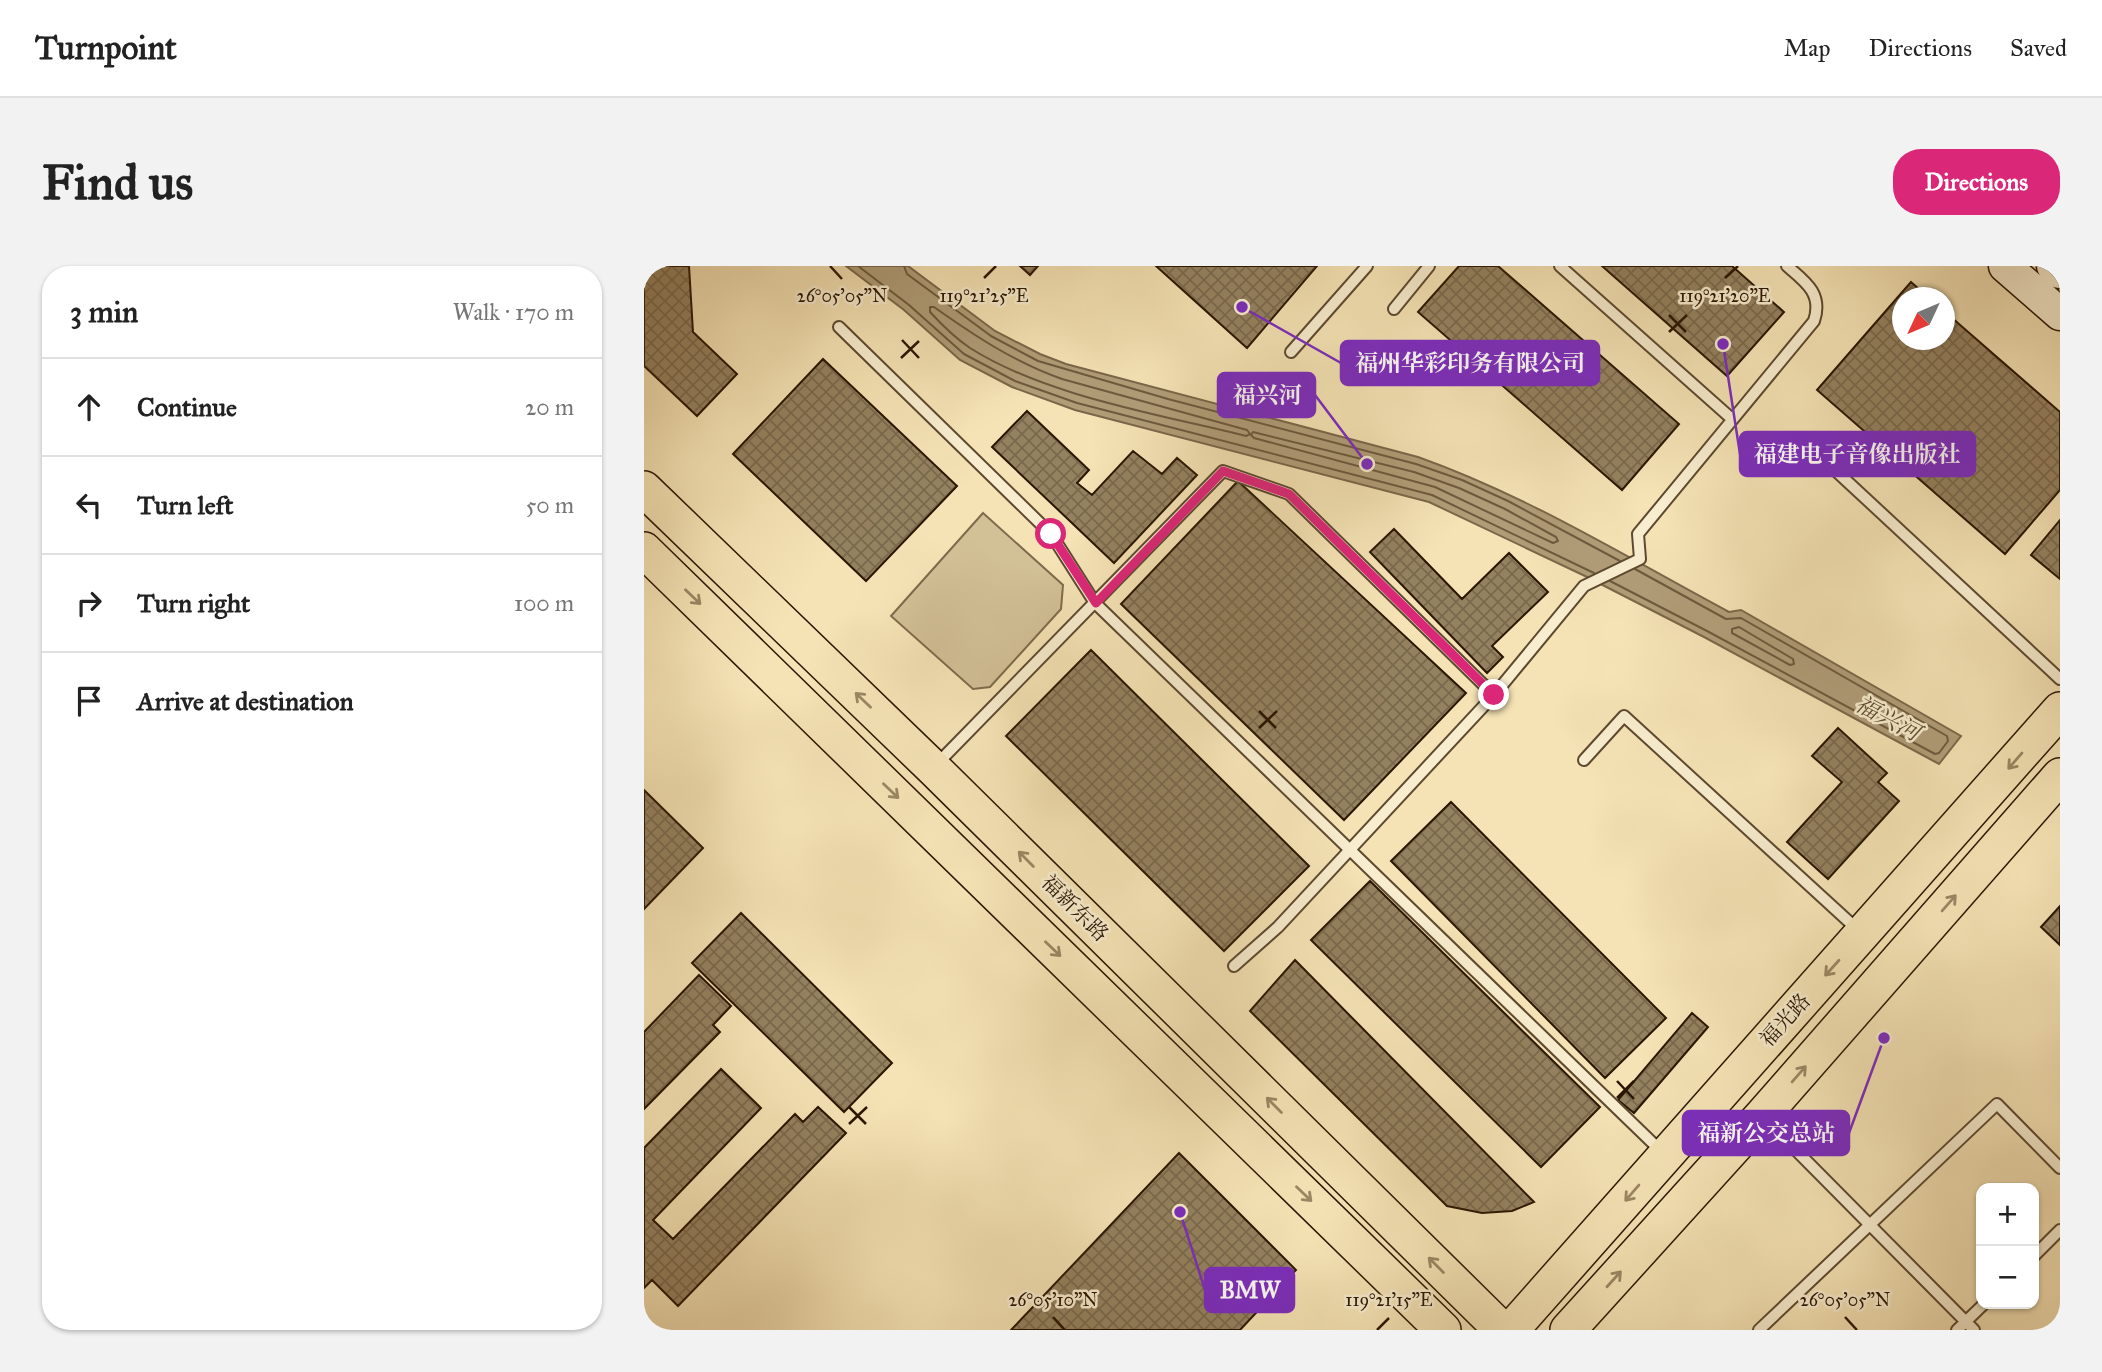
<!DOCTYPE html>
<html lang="en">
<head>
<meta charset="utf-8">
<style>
	:root { --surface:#fff; --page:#f2f2f2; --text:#222; --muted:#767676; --line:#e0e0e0; --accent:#db2777 }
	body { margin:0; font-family:"IM FELL Great Primer","Noto Serif SC",serif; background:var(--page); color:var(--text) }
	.controls { position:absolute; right:21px; bottom:21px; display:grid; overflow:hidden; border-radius:14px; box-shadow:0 2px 5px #0004 }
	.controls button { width:63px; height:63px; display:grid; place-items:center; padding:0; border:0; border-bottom:2px solid var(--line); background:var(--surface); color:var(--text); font:35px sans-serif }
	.compass { position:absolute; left:1248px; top:21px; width:63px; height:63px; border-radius:50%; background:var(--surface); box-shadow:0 2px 5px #0004; rotate:226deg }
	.stop { position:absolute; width:21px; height:21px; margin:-16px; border:5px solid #db2777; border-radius:50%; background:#fff }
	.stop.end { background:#db2777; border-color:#fff; box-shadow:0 2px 7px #0008 }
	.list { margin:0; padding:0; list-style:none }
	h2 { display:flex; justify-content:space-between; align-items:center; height:91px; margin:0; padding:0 28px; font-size:30px }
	h2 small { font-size:23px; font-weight:400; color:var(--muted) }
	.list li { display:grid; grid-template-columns:46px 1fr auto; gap:21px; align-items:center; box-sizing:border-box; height:98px; padding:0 28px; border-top:2px solid var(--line) }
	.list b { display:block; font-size:26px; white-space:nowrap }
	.list em { font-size:23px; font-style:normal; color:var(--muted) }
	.icon { flex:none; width:38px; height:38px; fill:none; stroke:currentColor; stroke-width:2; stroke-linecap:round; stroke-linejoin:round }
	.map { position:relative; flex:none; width:1416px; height:1064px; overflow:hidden; border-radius:28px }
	header { display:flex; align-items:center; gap:42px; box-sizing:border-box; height:98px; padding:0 35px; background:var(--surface); border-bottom:2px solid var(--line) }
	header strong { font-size:33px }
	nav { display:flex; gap:38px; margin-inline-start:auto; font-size:24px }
	.intro { display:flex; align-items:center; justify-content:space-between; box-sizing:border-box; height:168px; padding:0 42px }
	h1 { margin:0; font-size:49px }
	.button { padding:18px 32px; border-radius:28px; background:var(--accent); color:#fff; font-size:24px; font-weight:700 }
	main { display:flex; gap:42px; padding:0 42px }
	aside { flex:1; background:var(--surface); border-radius:28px; box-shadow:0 2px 5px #0004 }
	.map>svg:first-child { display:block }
	.grass { fill:#d2c097; stroke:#7e6b4c; stroke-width:2 }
	.water { fill:#b09d78; stroke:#7a6749; stroke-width:2 }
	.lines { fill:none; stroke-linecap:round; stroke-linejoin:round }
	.shore { stroke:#6d5a3d; stroke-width:2 }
	.building { fill:url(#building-cross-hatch); stroke:#2a1602; stroke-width:2 }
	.lane-casing { stroke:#5d492f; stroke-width:14 }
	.secondary-casing { stroke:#2a1602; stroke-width:35 }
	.primary-casing { stroke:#2a1602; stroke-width:38 }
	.lane { stroke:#f8edcf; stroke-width:10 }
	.secondary { stroke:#f8edcf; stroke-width:32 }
	.primary { stroke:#f5e3b5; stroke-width:35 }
	.oneway { stroke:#9a8764 }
	.route { stroke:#db2777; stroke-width:9 }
	.ticks { fill:none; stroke:#2a1602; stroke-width:2.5 }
	.labels { text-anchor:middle; stroke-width:5; stroke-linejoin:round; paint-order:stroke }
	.street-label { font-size:21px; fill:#2a1602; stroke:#f8edcf }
	.water-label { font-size:23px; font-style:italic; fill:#604c31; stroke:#f8edcf }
	.ticks-label { font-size:18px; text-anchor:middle; fill:#2a1602; stroke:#f8edcf; stroke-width:5; stroke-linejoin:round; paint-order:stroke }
	.leader { fill:none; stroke:#7b2cbf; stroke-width:2.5 }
	.callout-dot { fill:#7b2cbf; stroke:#f8edcf; stroke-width:2.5 }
	.callout { fill:#7b2cbf; stroke:#7b2cbf; stroke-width:2.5 }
	.callout-label { font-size:23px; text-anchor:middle; font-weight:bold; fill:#fff }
</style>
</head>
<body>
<header>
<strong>Turnpoint</strong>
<nav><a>Map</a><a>Directions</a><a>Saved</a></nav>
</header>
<div class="intro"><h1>Find us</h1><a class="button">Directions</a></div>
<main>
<aside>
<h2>3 min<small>Walk · 170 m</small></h2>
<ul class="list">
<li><svg class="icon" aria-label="ahead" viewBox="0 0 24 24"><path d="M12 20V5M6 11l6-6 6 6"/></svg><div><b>Continue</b></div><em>20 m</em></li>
<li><svg class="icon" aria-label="left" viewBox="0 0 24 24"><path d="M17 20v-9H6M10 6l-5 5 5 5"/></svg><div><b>Turn left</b></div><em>50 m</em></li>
<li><svg class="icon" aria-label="right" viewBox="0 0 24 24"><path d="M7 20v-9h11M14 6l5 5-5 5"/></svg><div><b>Turn right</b></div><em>100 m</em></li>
<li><svg class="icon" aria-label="arrive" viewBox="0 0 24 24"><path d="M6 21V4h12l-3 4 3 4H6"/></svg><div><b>Arrive at destination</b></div></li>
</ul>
</aside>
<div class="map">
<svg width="1416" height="1064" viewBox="0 0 1416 1064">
	<defs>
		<pattern id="building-cross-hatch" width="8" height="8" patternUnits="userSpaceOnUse" patternTransform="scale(1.75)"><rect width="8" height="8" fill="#94815f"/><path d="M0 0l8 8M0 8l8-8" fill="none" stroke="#79694c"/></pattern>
	</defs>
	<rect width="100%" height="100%" fill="#f5e3b5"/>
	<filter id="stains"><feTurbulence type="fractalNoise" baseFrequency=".00286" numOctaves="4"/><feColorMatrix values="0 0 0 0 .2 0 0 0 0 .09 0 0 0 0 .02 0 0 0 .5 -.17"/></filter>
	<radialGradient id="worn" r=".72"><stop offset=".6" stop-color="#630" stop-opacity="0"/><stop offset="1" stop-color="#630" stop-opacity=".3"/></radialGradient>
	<!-- grass -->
	<path class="grass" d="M 339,247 L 419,319 L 417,343 L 346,421 L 329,423 L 247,350 Z"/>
	<!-- water -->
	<path class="water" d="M 202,0 L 264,0 L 351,65 L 396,88 L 422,98 L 774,191 C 884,230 984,292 1085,346 L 1097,344 L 1317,470 L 1295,498 L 1060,371 L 941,310 L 785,236 L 431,144 L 368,121 L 316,94 L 260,44 Z"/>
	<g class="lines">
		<!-- shore -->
		<path class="shore" d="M 214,0 L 265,39 L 320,88 L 371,115 L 433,137 L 788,229 L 950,307
			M 260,0 L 263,8 L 347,70 L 394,95 L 524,133 L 772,198 L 818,214 L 864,235 L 976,295
			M 286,41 L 290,41 C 331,70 370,96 418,113 L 603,164 L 606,168 L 602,170 C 514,148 402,130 326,82 C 311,72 298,59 286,46 Z
			M 609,166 L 770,206 L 815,222 L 861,243 L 912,271 L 914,275 L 909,277 L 791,221 L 610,172 L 607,169 Z
			M 966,315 L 1063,365 L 1291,488 L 1295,487 L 1304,475 L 1303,470 L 1097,352 L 1082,353 L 991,303
			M 1095,361 L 1149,393 L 1150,398 L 1146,399 L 1088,367 L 1088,363 Z"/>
	</g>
	<!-- building -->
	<path class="building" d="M 0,0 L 45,0 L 49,66 L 93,108 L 53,150 L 0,100 Z
		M 376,0 L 394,0 L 386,9 Z
		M 512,0 L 673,0 L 603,82 Z
		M 815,0 L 854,0 L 1035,158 L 978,224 L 774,46 Z
		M 958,0 L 1088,0 L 1140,46 L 1083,110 Z
		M 1267,16 L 1285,32 L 1258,32 L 1258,74 L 1300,74 L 1300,45 L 1416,146 L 1416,224 L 1361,288 L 1173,124 Z
		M 179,93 L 313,220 L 222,315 L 89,188 Z
		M 383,145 L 445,204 L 433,217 L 448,229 L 489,185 L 518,208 L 533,192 L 553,209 L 470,297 L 348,181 Z
		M 594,215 L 822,427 L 700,554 L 477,338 Z
		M 1416,254 L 1416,313 L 1387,289 Z
		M 750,263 L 818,333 L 865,287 L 904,326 L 848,380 L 859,391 L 843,407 L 726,286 Z
		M 447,384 L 665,600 L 580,685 L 362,470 Z
		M 1194,462 L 1243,507 L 1234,516 L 1255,535 L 1184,613 L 1143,576 L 1198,516 L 1168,490 Z
		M 0,524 L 59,582 L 0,643 Z
		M 807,536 L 1022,752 L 961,812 L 747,595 Z
		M 726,615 L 956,841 L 897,901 L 667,674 Z
		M 1416,640 L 1416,679 L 1397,661 Z
		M 97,647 L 248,797 L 200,846 L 48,697 Z
		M 651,694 L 890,936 L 868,945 L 838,947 L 803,940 L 606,745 Z
		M 55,709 L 87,740 L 69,759 L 76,766 L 0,843 L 0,766 Z
		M 1048,747 L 1064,761 L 990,847 L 974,834 Z
		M 77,803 L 117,842 L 9,954 L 29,973 L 151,848 L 159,856 L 174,841 L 202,867 L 34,1040 L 8,1014 L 0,1022 L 0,882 Z
		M 535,887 L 652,1004 L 596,1064 L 367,1064 Z"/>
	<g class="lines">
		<!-- lane casing -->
		<g class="lane-casing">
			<path id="lane" d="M 916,0 L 1088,153
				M 750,43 L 785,0
				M 195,61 L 407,268 L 451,337 L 1019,887
				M 647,86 L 723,0
				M 1164,179 L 1416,413
				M 940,494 L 980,450 L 1214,664
				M 291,500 L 579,205 L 645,228 L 850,429
				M 590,700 L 634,661 L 850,429 L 940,320 L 996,293 L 994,268 L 1170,55 C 1179,28 1162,16 1143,0
				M 1120,852 L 1330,1064
				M 1390,990 L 1416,964
				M 1115,1064 L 1353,838 L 1416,902
				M 1313,1064 L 1340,1038"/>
		</g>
		<!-- secondary casing -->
		<g class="secondary-casing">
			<path id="secondary" d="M 1361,0 L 1416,48
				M 1409,0 L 1416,6"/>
		</g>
		<!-- primary casing -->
		<g class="primary-casing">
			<path id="primary" d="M 0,223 L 289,502 L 858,1064
				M 0,284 L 799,1064
				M 867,1064 L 1416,444
				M 924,1064 L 1118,850 L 1416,510"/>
		</g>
		<!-- lane -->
		<use href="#lane" class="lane"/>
		<!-- secondary -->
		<use href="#secondary" class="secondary"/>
		<!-- primary -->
		<use href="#primary" class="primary"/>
	</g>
	<!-- one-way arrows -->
	<defs><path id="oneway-shaft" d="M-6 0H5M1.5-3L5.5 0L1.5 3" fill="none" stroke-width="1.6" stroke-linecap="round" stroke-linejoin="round" transform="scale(1.75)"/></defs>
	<g class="oneway">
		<use href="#oneway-shaft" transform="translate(49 331) rotate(44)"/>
		<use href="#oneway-shaft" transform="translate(219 434) rotate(-136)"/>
		<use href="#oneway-shaft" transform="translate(1371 495) rotate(131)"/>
		<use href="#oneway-shaft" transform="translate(247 525) rotate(44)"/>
		<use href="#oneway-shaft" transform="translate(382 593) rotate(-135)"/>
		<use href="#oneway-shaft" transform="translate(1305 637) rotate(-49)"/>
		<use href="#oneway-shaft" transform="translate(409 683) rotate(44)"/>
		<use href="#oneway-shaft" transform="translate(1188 702) rotate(132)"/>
		<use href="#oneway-shaft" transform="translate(1155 808) rotate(-49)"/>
		<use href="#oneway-shaft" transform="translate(630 839) rotate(-135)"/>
		<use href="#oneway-shaft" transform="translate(988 927) rotate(131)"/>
		<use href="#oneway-shaft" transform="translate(660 928) rotate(44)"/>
		<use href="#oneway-shaft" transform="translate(792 999) rotate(-135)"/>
		<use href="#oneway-shaft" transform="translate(970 1013) rotate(-48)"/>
	</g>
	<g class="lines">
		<!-- route -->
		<path class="route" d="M 407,268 L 452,337 L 579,205 L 645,228 L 850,429"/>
	</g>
	<!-- ticks -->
	<path class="ticks" d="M 186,0 L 198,13M 340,12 L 352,0M 1081,12 L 1094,0M 1025,49 L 1042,66M 1025,66 L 1043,49M 258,74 L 275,92M 257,92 L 275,75M 615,445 L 632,462M 615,462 L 633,445M 973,815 L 990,833M 973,832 L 990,815M 205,841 L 222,858M 205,858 L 223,841M 409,1051 L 421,1064M 1201,1051 L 1213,1064M 733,1064 L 745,1052"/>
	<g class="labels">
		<!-- street labels -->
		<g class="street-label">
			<text transform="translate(431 642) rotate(45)" y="7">福新东路</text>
			<text transform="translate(1141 754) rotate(-48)" y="7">福光路</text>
		</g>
		<!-- water labels -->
		<g class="water-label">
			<text transform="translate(1244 452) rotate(28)" y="8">福兴河</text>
		</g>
	</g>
	<g class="ticks-label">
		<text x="340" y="36">119°21'25"E</text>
		<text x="1081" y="36">119°21'20"E</text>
		<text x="198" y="36">26°05'05"N</text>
		<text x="409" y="1040">26°05'10"N</text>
		<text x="1201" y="1040">26°05'05"N</text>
		<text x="745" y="1040">119°21'15"E</text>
	</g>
	<!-- callouts -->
	<path class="leader" d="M598 41L697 97M723 198L671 129M1079 78L1096 188M1240 772L1205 867M536 946L561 1024"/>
	<g class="callout-dot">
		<circle cx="598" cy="41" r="7"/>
		<circle cx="723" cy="198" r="7"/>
		<circle cx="1079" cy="78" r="7"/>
		<circle cx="1240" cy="772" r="7"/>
		<circle cx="536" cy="946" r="7"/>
	</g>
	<g class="callout">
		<rect x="697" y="75" width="258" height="44" rx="7"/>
		<rect x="574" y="107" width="97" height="44" rx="7"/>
		<rect x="1096" y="166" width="235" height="44" rx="7"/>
		<rect x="1039" y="845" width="166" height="44" rx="7"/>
		<rect x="561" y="1002" width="89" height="44" rx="7"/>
	</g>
	<g class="callout-label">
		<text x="826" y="105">福州华彩印务有限公司</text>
		<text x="623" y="137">福兴河</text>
		<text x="1213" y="196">福建电子音像出版社</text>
		<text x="1122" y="875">福新公交总站</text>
		<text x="606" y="1032">BMW</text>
	</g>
	<rect width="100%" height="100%" filter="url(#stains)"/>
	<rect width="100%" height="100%" fill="url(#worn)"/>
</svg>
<div class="controls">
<button>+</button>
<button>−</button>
</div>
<svg class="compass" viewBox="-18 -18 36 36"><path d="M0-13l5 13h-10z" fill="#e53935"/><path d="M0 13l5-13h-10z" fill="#767676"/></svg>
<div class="stop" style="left:407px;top:268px"></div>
<div class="stop end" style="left:850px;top:429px"></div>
</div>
</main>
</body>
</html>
